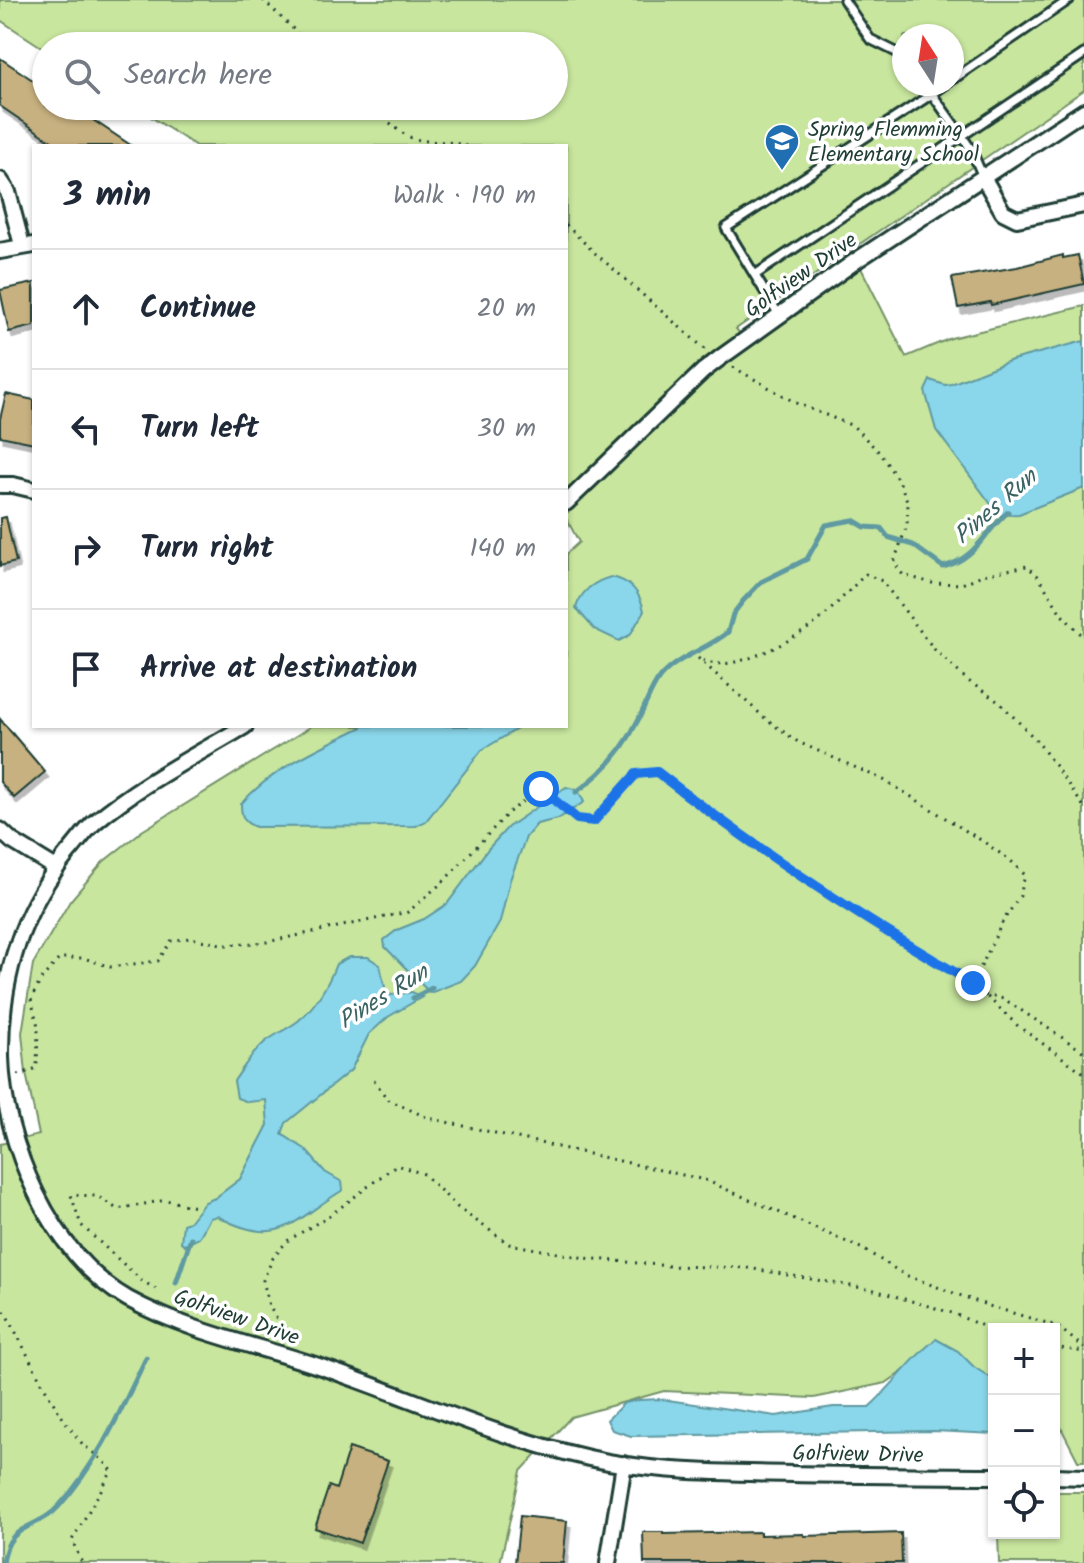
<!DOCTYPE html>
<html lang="en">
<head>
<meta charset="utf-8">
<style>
	:root { --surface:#fff; --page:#f6f6f7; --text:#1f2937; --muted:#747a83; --line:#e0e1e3 }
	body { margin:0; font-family:Kalam,sans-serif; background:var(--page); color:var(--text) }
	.controls { position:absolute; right:24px; bottom:24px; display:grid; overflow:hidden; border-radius:0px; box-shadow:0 2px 6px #0004 }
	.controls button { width:72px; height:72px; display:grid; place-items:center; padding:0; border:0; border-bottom:2px solid var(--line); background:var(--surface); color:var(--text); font:40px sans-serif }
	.compass { position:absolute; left:892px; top:24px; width:72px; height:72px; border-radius:50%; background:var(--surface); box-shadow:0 2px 6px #0004; rotate:348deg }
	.stop { position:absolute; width:24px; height:24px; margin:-18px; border:6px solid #1a73e8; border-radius:50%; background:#fff }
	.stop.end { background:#1a73e8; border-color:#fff; box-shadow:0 2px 8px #0008 }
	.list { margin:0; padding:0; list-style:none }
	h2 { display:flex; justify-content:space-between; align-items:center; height:104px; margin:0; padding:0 32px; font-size:34px }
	h2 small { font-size:26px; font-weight:400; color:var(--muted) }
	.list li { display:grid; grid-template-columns:52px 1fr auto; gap:24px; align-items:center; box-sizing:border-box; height:120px; padding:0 32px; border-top:2px solid var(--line) }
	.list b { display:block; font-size:30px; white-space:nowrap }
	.list em { font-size:26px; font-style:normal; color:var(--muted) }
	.icon { flex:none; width:44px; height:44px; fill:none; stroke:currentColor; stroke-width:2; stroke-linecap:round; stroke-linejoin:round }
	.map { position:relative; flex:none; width:1084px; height:1563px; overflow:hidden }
	.search { position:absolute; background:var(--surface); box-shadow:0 2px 6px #0004; left:32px; top:32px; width:536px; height:88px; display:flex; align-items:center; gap:20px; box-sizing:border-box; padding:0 28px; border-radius:44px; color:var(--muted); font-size:30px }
	.panel { position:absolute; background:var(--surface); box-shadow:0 2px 6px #0004; left:32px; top:144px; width:536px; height:584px; border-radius:0px }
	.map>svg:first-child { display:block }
	.green { fill:#c8e69e; stroke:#749269; stroke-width:2; fill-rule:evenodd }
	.water { fill:#8ad6ea; stroke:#5f99a1; stroke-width:2 }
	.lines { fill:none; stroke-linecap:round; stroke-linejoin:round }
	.stream { stroke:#5f99a1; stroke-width:5 }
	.building { fill:#c8b180; stroke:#1f3d34; stroke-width:2; filter:url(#shadow) }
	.lane-casing { stroke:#1f3d34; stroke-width:13 }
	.street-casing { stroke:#1f3d34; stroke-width:20 }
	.path { stroke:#1f3d34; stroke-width:3; stroke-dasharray:2 6; stroke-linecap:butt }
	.lane { stroke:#fff; stroke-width:7 }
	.street { stroke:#fff; stroke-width:14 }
	.route { stroke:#1a73e8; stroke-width:10 }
	.labels { text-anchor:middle; stroke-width:7; stroke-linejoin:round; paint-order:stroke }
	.poi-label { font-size:22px; fill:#1f3d34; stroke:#fff; text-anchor:start }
	.street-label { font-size:22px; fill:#1f3d34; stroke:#fff }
	.water-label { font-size:24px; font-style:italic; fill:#3a6362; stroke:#fff }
</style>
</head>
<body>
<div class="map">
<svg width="1084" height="1563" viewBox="0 0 1084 1563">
	<defs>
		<filter id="shadow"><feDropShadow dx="3.5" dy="6" stdDeviation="0" flood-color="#0004"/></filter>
	</defs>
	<rect width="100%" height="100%" fill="#fff"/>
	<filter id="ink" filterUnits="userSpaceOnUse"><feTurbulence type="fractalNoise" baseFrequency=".0125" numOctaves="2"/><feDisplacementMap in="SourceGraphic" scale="16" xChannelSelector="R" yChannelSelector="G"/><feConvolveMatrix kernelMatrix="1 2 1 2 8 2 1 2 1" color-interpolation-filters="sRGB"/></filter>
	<g filter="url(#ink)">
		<!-- green -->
		<path class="green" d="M 0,0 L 1084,0 L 1084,90 L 736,329 L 745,339 L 857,260 L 906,357 L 951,338 L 1084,306 L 1084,1461 L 1078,1461 L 1054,1414 L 1054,1329 L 994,1329 L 994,1384 L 938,1347 L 886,1383 L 814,1398 L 664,1391 L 571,1417 L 521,1471 L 500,1563 L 0,1563 L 0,1144 L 39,1135 L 26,1073 L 22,1033 L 33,964 L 70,901 L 103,862 L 142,831 L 312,726 L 566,726 L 566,554 L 579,542 L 566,518 L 566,146 L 196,146 L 134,106 L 554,106 L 554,46 L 46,46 L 46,50 L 0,20 ZM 904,36 L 952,36 L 952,84 L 904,84 Z
			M 1054,1492 L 1084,1492 L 1084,1563 L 999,1563 L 998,1533 L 1054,1533 Z"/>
		<!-- water -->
		<path class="water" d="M 1084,341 L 1084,488 L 1019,514 L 999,515 L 936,430 L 925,391 L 930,380 L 945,385 L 951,384 L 1012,360 Z
			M 611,577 C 631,581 640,592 644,611 L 630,635 L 619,641 L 594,629 L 576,608 C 581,591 595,581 611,577 Z
			M 364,726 L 522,726 L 482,750 L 426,821 L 416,826 L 256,827 C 244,823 241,817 241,804 C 272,768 322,747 364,726 Z
			M 566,787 L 578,790 L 584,802 L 558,819 L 537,824 L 526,837 L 510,880 L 500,922 L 475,966 L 461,981 L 430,993 L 385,947 L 384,940 L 397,930 L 424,919 L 447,904 L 488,849 L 508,827 Z
			M 349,957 L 368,957 L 380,965 L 386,992 L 391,995 L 412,992 L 422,997 L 388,1017 L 369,1034 L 351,1070 L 286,1123 L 282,1134 L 305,1149 L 325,1172 L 342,1182 L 343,1190 C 292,1221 280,1250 217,1216 L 210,1218 L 199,1238 L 185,1245 L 181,1242 L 183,1224 L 189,1222 L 205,1202 L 215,1198 L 240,1179 L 268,1125 L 266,1100 L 248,1102 L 237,1098 L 234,1081 C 243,1068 252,1053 265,1042 C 275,1034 288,1029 298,1021 C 316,1006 328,985 336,964 Z
			M 936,1339 L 958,1351 L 974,1367 L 994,1380 L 994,1434 L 934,1431 L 631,1436 L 612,1430 L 607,1420 L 624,1403 L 639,1400 L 661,1399 L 776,1416 L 833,1407 L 869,1407 C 893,1386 910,1359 936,1339 Z"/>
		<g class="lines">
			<!-- stream -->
			<path class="stream" d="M 576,792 C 602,774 623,751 637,722 C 645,708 650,690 660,677 C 678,656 708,649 728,632 L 733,614 L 743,601 L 761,582 L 807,559 L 826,525 L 853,520 L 865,527 L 881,528 L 888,537 L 913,545 L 943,567 C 976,559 984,532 1008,512
				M 413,998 L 432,988
				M 176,1283 L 191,1238
				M 3,1563 C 8,1521 37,1531 59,1506 C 97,1465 122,1408 146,1358"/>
		</g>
		<!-- building -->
		<path class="building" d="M 0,58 L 46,89 L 46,106 L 72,106 L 132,146 L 59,146 L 0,106 Z
			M 1063,255 L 1063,258 L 1078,255 L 1084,284 L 991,305 L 990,302 L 958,308 L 952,278 L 1017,267 Z
			M 34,283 L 34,326 L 9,332 L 0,290 Z
			M 6,394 L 34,400 L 34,443 L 0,436 L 0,419 Z
			M 6,517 L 16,562 L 0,566 L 0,518 Z
			M 0,719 L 45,772 L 14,798 L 0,782 Z
			M 349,1448 L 388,1461 L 360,1543 L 315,1528 L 329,1486 L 336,1489 Z
			M 520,1516 L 567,1521 L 563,1563 L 515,1563 Z
			M 643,1532 L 663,1532 L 663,1534 L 760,1532 L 760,1535 L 804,1534 L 804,1536 L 901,1533 L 902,1563 L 644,1563 Z"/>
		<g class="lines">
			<!-- lane casing -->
			<g class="lane-casing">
				<path id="lane" d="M 844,0 L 870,39 L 904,56
					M 952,80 L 1069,0
					M 925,84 L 932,94 L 946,84
					M 755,275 L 1084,54
					M 779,315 L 726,228 L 932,94 L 971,149 L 983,177"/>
			</g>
			<!-- street casing -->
			<g class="street-casing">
				<path id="street" d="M 983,177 L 1003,212 L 1017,219 L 1084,205
					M 0,180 L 8,192 L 22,245
					M 0,251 L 34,245
					M 0,485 L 13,485 L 34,490
					M 566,503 L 703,371 L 720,358 L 857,260 L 1084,111
					M 245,726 C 195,756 140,784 95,822 C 85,831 77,843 68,853 C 20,912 0,981 1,1057 C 3,1142 51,1256 128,1299 C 190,1333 261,1346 327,1369 C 414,1399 499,1438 589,1458 C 641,1470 697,1472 750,1473 C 831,1476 913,1475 994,1476
					M 0,830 L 12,841 L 56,868
					M 1054,1476 L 1084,1477
					M 608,1563 L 624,1464"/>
			</g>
			<!-- path -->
			<path class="path" d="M 263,0 L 311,46
				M 373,106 C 386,119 401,137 420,140 C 436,143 450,140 466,146
				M 566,225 L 596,254 L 706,350
				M 733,367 L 796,403 L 853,426 L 879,452 L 900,483 L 908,503 L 907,525 L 894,562 L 903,575 L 932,583 L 962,584 L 982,575 L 1027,566 L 1038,576 L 1062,615 L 1084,637
				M 698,658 L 767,720 L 798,742 L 886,781 L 984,842 L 1011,861 L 1025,875 L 1020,896 L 1003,921 L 973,983 L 1018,1026 L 1084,1073
				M 703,660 C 732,676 799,637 822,618 C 837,604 851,588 866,574 L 882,581 L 934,649 L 967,680 L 1000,703 L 1038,742 L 1084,807
				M 985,995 L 1004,999 L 1084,1052
				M 18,1075 L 37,1068 L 38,1026 L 31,999 L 42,978 L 60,958 L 84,958 L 110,967 L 158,961 L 171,941 L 190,938 L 226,945 L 267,942 L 408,912 L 444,881 L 509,812 L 541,789 L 577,819 L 594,821 L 636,774 L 657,772 C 757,850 864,920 973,983
				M 374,1080 L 387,1099 L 428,1118 L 705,1180 L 863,1249 L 905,1275 L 989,1306 L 1057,1326 L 1084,1348
				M 156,1289 L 142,1281 L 81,1225 L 71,1195 L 97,1196 L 117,1209 L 166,1200 L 195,1207
				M 0,1304 C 27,1349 46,1400 80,1441 C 90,1453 101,1455 112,1471 L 72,1540 L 82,1563
				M 289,1339 L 269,1306 L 263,1280 L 273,1258 L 287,1241 L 332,1214 L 396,1165 L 424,1174 L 457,1207 L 509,1244 L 585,1258 L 670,1266 L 748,1268 L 874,1290 L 952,1313 L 994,1331
				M 1054,1347 L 1084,1352"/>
			<!-- lane -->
			<use href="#lane" class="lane"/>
			<!-- street -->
			<use href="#street" class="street"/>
		</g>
	</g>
	<g class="lines" filter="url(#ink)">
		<!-- route -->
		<path class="route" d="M 541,789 L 577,819 L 594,821 L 636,774 L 657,772 C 757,850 864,920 973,983"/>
	</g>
	<!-- icons -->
	<defs>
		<g id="school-pin" transform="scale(1.8)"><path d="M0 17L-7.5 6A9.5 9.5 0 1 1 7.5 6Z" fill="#1f6fb2" stroke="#fff"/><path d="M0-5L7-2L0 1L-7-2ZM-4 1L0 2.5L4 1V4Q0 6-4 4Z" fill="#fff"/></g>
	</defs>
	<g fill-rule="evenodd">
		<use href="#school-pin" x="782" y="141"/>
	</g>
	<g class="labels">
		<!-- poi labels -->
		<g class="poi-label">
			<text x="808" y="136">Spring Flemming<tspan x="808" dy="25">Elementary School</tspan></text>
		</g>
		<!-- street labels -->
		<g class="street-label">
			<text transform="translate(800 274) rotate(-35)" y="8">Golfview Drive</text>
			<text transform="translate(237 1316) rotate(19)" y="8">Golfview Drive</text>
			<text transform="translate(858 1453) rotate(1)" y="8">Golfview Drive</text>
		</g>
		<!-- water labels -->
		<g class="water-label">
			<text transform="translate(995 506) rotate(-41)" y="8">Pines Run</text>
			<text transform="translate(383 996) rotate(-32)" y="8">Pines Run</text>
		</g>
	</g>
</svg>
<div class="controls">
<button>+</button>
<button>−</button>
<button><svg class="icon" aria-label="locate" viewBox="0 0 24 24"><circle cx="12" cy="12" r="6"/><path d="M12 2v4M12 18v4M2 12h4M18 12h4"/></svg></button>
</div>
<svg class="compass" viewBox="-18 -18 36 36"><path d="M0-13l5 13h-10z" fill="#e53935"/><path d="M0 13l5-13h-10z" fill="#747a83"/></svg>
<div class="stop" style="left:541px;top:789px"></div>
<div class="stop end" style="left:973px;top:983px"></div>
<div class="search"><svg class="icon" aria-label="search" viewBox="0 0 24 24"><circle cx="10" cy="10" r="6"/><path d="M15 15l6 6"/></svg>Search here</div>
<section class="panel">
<h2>3 min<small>Walk · 190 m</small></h2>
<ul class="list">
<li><svg class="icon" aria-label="ahead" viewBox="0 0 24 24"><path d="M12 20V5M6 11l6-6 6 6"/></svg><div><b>Continue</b></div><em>20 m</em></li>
<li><svg class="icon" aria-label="left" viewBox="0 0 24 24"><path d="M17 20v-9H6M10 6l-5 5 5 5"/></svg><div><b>Turn left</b></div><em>30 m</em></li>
<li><svg class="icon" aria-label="right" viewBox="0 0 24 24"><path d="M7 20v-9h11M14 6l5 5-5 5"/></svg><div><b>Turn right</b></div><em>140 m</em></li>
<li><svg class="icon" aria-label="arrive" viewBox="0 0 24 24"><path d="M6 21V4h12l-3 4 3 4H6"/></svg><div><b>Arrive at destination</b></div></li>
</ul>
</section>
</div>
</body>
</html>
